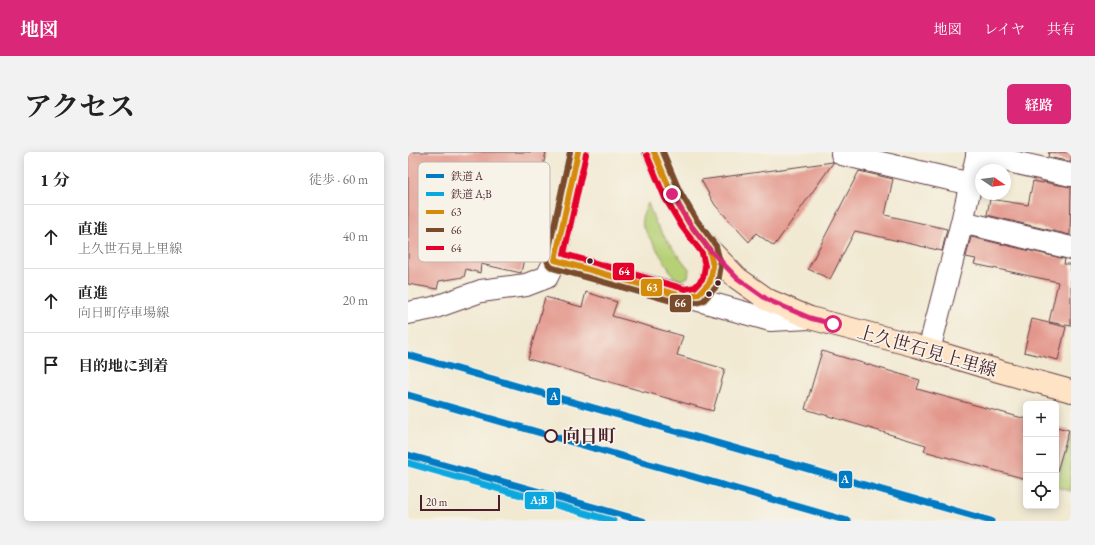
<!DOCTYPE html>
<html lang="ja">
<head>
<meta charset="utf-8">
<style>
	:root { --surface:#fff; --page:#f2f2f2; --text:#222; --muted:#767676; --line:#e0e0e0; --accent:#db2777 }
	body { margin:0; font-family:"EB Garamond","Noto Serif JP",serif; background:var(--page); color:var(--text) }
	.controls { position:absolute; right:12px; bottom:12px; display:grid; overflow:hidden; border-radius:6px; box-shadow:0 2px 10px #0003 }
	.controls button { width:36px; height:36px; display:grid; place-items:center; padding:0; border:0; border-bottom:1px solid var(--line); background:var(--surface); color:var(--text); font:20px sans-serif }
	.compass { position:absolute; left:567px; top:12px; width:36px; height:36px; border-radius:50%; background:var(--surface); box-shadow:0 2px 10px #0003; rotate:103deg }
	.scale { position:absolute; left:12px; bottom:10px; width:80px; box-sizing:border-box; padding-left:4px; border:2px solid #4a1f2b; border-top:0; font-size:11px; line-height:14px; white-space:nowrap; color:#4a1f2b; -webkit-text-stroke:3px #f7f3e8; paint-order:stroke }
	.stop { position:absolute; width:12px; height:12px; margin:-9px; border:3px solid #db2777; border-radius:50%; background:#fff }
	.stop.end { background:#db2777; border-color:#fff; box-shadow:0 1px 4px #0008 }
	.list { margin:0; padding:0; list-style:none }
	h2 { display:flex; justify-content:space-between; align-items:center; height:52px; margin:0; padding:0 16px; font-size:17px }
	h2 small { font-size:13px; font-weight:400; color:var(--muted) }
	.list li { display:grid; grid-template-columns:26px 1fr auto; gap:12px; align-items:center; box-sizing:border-box; height:64px; padding:0 16px; border-top:1px solid var(--line) }
	.list b { display:block; font-size:15px; white-space:nowrap }
	.list p { margin:0; font-size:13px; white-space:nowrap; color:var(--muted) }
	.list em { font-size:13px; font-style:normal; color:var(--muted) }
	.icon { flex:none; width:22px; height:22px; fill:none; stroke:currentColor; stroke-width:2; stroke-linecap:round; stroke-linejoin:round }
	.map { position:relative; flex:none; width:663px; height:369px; overflow:hidden; border-radius:6px }
	header { display:flex; align-items:center; gap:24px; box-sizing:border-box; height:56px; padding:0 20px; background:var(--accent); color:#fff }
	header strong { font-size:19px }
	nav { display:flex; gap:22px; margin-inline-start:auto; font-size:14px }
	.intro { display:flex; align-items:center; justify-content:space-between; box-sizing:border-box; height:96px; padding:0 24px }
	h1 { margin:0; font-size:28px }
	.button { padding:10px 18px; border-radius:6px; background:var(--accent); color:#fff; font-size:14px; font-weight:700 }
	main { display:flex; gap:24px; padding:0 24px }
	aside { flex:1; background:var(--surface); border-radius:6px; box-shadow:0 2px 10px #0003 }
	.map>svg:first-child { display:block }
	.green { fill:#b6d076; stroke:#807850 }
	.building { fill:#e3968b }
	.lines { fill:none; stroke-linecap:round; stroke-linejoin:round }
	.minor-casing { stroke:#633d44; stroke-width:24 }
	.secondary-casing { stroke:#633d44; stroke-width:24 }
	.minor { stroke:#fff; stroke-width:22 }
	.secondary { stroke:#fee4c5; stroke-width:22 }
	.bus-1-casing { stroke:#f7f3e8; stroke-width:9 }
	.bus-2-casing { stroke:#f7f3e8; stroke-width:9 }
	.bus-3-casing { stroke:#f7f3e8; stroke-width:9 }
	.bus-1 { stroke:#d48b09; stroke-width:6 }
	.bus-2 { stroke:#7a4b2a; stroke-width:6 }
	.bus-3 { stroke:#e4002b; stroke-width:6 }
	.rail-1-casing { stroke:#f7f3e8; stroke-width:10 }
	.rail-2-casing { stroke:#f7f3e8; stroke-width:10 }
	.rail-1 { stroke:#007ac2; stroke-width:7 }
	.rail-2 { stroke:#0ba7df; stroke-width:7 }
	.route { stroke:#db2777; stroke-width:5 }
	.bus-dot { fill:#4a1f2b; stroke:#f7f3e8; stroke-width:1.5 }
	.stop-dot { fill:#f7f3e8; stroke:#4a1f2b; stroke-width:2 }
	.labels { text-anchor:middle; stroke-width:3.5; stroke-linejoin:round; paint-order:stroke }
	.street-label { font-size:18px; fill:#4a1f2b; stroke:#f7f3e8 }
	.stop-label { font-size:18px; font-weight:bold; fill:#4a1f2b; stroke:#f7f3e8; text-anchor:start }
	.key { fill:#f7f3e8; stroke:#c3b3af; stroke-width:1 }
	.key-label { font-size:11px; fill:#4a1f2b }
	.line-badge { stroke:#f7f3e8; stroke-width:1.5 }
	.badge-label { font-size:11px; text-anchor:middle; font-weight:bold; fill:#fff }
</style>
</head>
<body>
<header>
<strong>地図</strong>
<nav><a>地図</a><a>レイヤ</a><a>共有</a></nav>
</header>
<div class="intro"><h1>アクセス</h1><a class="button">経路</a></div>
<main>
<aside>
<h2>1 分<small>徒歩 · 60 m</small></h2>
<ul class="list">
<li><svg class="icon" aria-label="ahead" viewBox="0 0 24 24"><path d="M12 20V5M6 11l6-6 6 6"/></svg><div><b>直進</b><p>上久世石見上里線</p></div><em>40 m</em></li>
<li><svg class="icon" aria-label="ahead" viewBox="0 0 24 24"><path d="M12 20V5M6 11l6-6 6 6"/></svg><div><b>直進</b><p>向日町停車場線</p></div><em>20 m</em></li>
<li><svg class="icon" aria-label="arrive" viewBox="0 0 24 24"><path d="M6 21V4h12l-3 4 3 4H6"/></svg><div><b>目的地に到着</b></div></li>
</ul>
</aside>
<div class="map">
<svg width="663" height="369" viewBox="0 0 663 369">
	<rect width="100%" height="100%" fill="#f7f3e8"/>
	<filter id="ink" filterUnits="userSpaceOnUse"><feTurbulence type="fractalNoise" baseFrequency=".025" numOctaves="2"/><feDisplacementMap in="SourceGraphic" scale="8" xChannelSelector="R" yChannelSelector="G"/><feConvolveMatrix kernelMatrix="1 2 1 2 8 2 1 2 1" color-interpolation-filters="sRGB"/></filter>
	<filter id="wash" filterUnits="userSpaceOnUse"><feTurbulence type="fractalNoise" baseFrequency=".012" numOctaves="4" result="noise"/><feDisplacementMap in="SourceGraphic" scale="16" xChannelSelector="R" yChannelSelector="G"/><feGaussianBlur stdDeviation="0.9" result="paint"/><feColorMatrix in="noise" values="0 0 0 0 0 0 0 0 0 0 0 0 0 0 0 0 0 1.4 0 .05"/><feComposite in="paint" operator="in"/></filter>
	<g filter="url(#wash)">
		<rect width="100%" height="100%" fill="#f1e9d2"/>
		<!-- green -->
		<path class="green" d="M 240,51 L 247,70 L 261,92 L 281,117 L 280,125 L 273,128 L 266,125 L 235,75 L 234,65 Z
			M 663,281 L 663,339 L 648,335 Z"/>
		<g id="blocks">
			<!-- building -->
			<path class="building" d="M 0,0 L 138,0 L 113,121 L 73,112 L 72,121 L 58,117 L 56,125 L 31,129 L 29,137 L 0,132 Z
				M 641,0 L 663,0 L 663,10 L 640,5 Z
				M 425,10 L 425,11 L 366,94 L 348,81 L 341,90 L 307,53 L 293,28 Z
				M 451,19 L 485,27 L 477,63 L 539,77 L 534,99 L 447,79 L 422,127 L 400,117 Z
				M 625,29 L 635,31 L 635,30 L 663,35 L 662,83 L 579,63 L 582,47 L 620,53 Z
				M 563,85 L 657,107 L 656,112 L 663,112 L 663,174 L 641,170 L 650,130 L 566,112 L 568,107 L 558,105 Z
				M 178,140 L 209,150 L 204,164 L 275,184 L 269,203 L 317,217 L 305,259 L 120,207 L 137,145 L 174,155 Z
				M 624,167 L 658,175 L 650,208 L 616,200 Z
				M 414,199 L 512,228 L 509,237 L 618,267 L 618,327 L 516,299 L 518,293 L 397,257 Z
				M 648,275 L 661,278 L 648,323 Z"/>
		</g>
	</g>
	<g filter="url(#ink)">
		<use href="#blocks" fill-opacity="0" stroke="#633d44" stroke-width="1"/>
		<g class="lines">
			<!-- minor casing -->
			<g class="minor-casing">
				<path id="minor" d="M 170,0 L 147,108 L 362,168 L 402,166
					M 434,2 L 563,32
					M 569,2 L 663,23
					M 554,70 L 663,96
					M 0,161 L 25,156 L 73,139 L 118,133 L 139,125 L 147,108
					M 521,198 L 554,70 L 570,0"/>
			</g>
			<!-- secondary casing -->
			<g class="secondary-casing">
				<path id="secondary" d="M 246,0 L 264,42 L 281,71 L 301,97 L 329,126 L 360,148 L 402,166 L 508,194 L 594,220 L 663,239
					M 277,145 L 291,142 L 302,130 L 305,114 L 301,97"/>
			</g>
			<!-- minor -->
			<use href="#minor" class="minor"/>
			<!-- secondary -->
			<use href="#secondary" class="secondary"/>
			<!-- bus-1 casing -->
			<g class="bus-1-casing">
				<path id="bus-1" d="M 170,0 L 147,108 L 277,145 L 291,142 L 302,130 L 305,114 L 301,97 L 281,71 L 264,42 L 246,0"/>
			</g>
			<!-- bus-2 casing -->
			<g class="bus-2-casing">
				<path id="bus-2" d="M 162,0 L 139,106 C 139,111 141,114 145,116 L 278,153 L 295,149 L 308,135 L 310,131 L 313,113 L 308,94 L 288,67 L 271,38 L 255,0"/>
			</g>
			<!-- bus-3 casing -->
			<g class="bus-3-casing">
				<path id="bus-3" d="M 178,2 L 156,102 L 277,137 L 287,135 L 295,126 L 297,114 L 294,101 L 274,75 L 257,46 L 239,3"/>
			</g>
			<!-- bus-1 -->
			<use href="#bus-1" class="bus-1"/>
			<!-- bus-2 -->
			<use href="#bus-2" class="bus-2"/>
			<!-- bus-3 -->
			<use href="#bus-3" class="bus-3"/>
			<!-- rail-1 casing -->
			<g class="rail-1-casing">
				<path id="rail-1" d="M 0,203 L 583,369
					M 0,243 L 440,369
					M 0,303 L 235,369"/>
			</g>
			<!-- rail-2 casing -->
			<g class="rail-2-casing">
				<path id="rail-2" d="M 0,311 L 205,369"/>
			</g>
			<!-- rail-1 -->
			<use href="#rail-1" class="rail-1"/>
			<!-- rail-2 -->
			<use href="#rail-2" class="rail-2"/>
		</g>
	</g>
	<g class="lines" filter="url(#ink)">
		<!-- route -->
		<path class="route" d="M 264,42 L 281,71 L 301,97 L 329,126 L 360,148 L 402,166 L 425,172"/>
	</g>
	<!-- markers -->
	<g class="bus-dot">
		<circle cx="182" cy="109" r="3.5"/>
		<circle cx="310" cy="131" r="3.5"/>
		<circle cx="301" cy="142" r="3.5"/>
	</g>
	<circle class="stop-dot" cx="143" cy="284" r="6"/>
	<g class="labels">
		<!-- street labels -->
		<g class="street-label">
			<text transform="translate(519 199) rotate(16)" y="6">上久世石見上里線</text>
		</g>
		<!-- stop labels -->
		<g class="stop-label">
			<text x="154" y="290">向日町</text>
		</g>
	</g>
	<!-- legend -->
	<rect x="10" y="10" width="132" height="100" rx="6" class="key"/>
	<rect x="18" y="22" width="18" height="4" fill="#007ac2"/>
	<rect x="18" y="40" width="18" height="4" fill="#0ba7df"/>
	<rect x="18" y="58" width="18" height="4" fill="#d48b09"/>
	<rect x="18" y="76" width="18" height="4" fill="#7a4b2a"/>
	<rect x="18" y="94" width="18" height="4" fill="#e4002b"/>
	<g class="key-label">
		<text x="43" y="28">鉄道 A</text>
		<text x="43" y="46">鉄道 A;B</text>
		<text x="43" y="64">63</text>
		<text x="43" y="82">66</text>
		<text x="43" y="100">64</text>
	</g>
	<g class="line-badge">
		<rect x="204" y="110" width="23" height="19" rx="4" fill="#e4002b"/>
		<rect x="232" y="126" width="23" height="19" rx="4" fill="#d48b09"/>
		<rect x="261" y="142" width="23" height="19" rx="4" fill="#7a4b2a"/>
		<rect x="138" y="235" width="15" height="19" rx="4" fill="#007ac2"/>
		<rect x="430" y="318" width="15" height="19" rx="4" fill="#007ac2"/>
		<rect x="116" y="339" width="31" height="19" rx="4" fill="#0ba7df"/>
	</g>
	<g class="badge-label">
		<text x="216" y="123">64</text>
		<text x="244" y="139">63</text>
		<text x="272" y="155">66</text>
		<text x="146" y="248">A</text>
		<text x="437" y="331">A</text>
		<text x="131" y="352">A;B</text>
	</g>
</svg>
<div class="controls">
<button>+</button>
<button>−</button>
<button><svg class="icon" aria-label="locate" viewBox="0 0 24 24"><circle cx="12" cy="12" r="6"/><path d="M12 2v4M12 18v4M2 12h4M18 12h4"/></svg></button>
</div>
<svg class="compass" viewBox="-18 -18 36 36"><path d="M0-13l5 13h-10z" fill="#e53935"/><path d="M0 13l5-13h-10z" fill="#767676"/></svg>
<div class="scale">20 m</div>
<div class="stop" style="left:425px;top:172px"></div>
<div class="stop end" style="left:264px;top:42px"></div>
</div>
</main>
</body>
</html>
